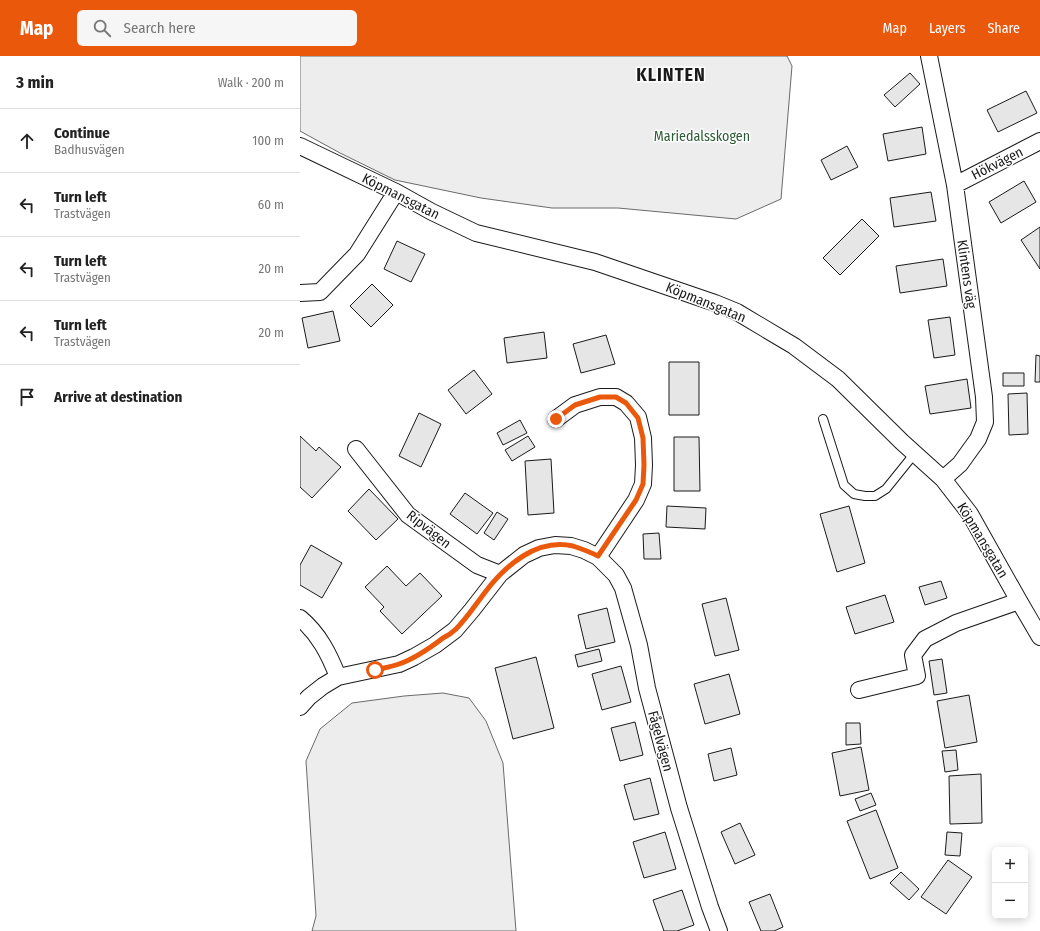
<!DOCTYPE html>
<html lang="en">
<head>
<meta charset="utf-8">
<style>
	:root { --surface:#fff; --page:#f6f6f6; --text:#222; --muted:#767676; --line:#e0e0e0; --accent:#ea580c }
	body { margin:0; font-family:"Fira Sans Condensed",sans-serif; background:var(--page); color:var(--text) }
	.controls { position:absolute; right:12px; bottom:12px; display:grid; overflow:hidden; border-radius:6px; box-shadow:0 2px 10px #0003 }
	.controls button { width:36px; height:36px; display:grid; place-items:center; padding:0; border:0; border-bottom:1px solid var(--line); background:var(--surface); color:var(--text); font:20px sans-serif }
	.stop { position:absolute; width:12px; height:12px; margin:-9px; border:3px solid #ea580c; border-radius:50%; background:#fff }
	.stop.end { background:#ea580c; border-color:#fff; box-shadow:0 1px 4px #0008 }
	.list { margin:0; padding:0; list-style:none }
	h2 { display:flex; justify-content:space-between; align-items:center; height:52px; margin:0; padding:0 16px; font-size:17px }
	h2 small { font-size:13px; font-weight:400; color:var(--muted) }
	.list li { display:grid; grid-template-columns:26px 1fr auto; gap:12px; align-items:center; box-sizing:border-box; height:64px; padding:0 16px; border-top:1px solid var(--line) }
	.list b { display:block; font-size:15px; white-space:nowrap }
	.list p { margin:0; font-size:13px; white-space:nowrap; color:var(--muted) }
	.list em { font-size:13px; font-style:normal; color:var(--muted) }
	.icon { flex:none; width:22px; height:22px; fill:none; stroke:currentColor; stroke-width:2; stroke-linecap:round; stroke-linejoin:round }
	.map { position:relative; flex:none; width:740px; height:875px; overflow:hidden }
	header { display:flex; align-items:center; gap:24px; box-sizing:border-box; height:56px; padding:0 20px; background:var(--accent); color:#fff }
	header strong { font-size:19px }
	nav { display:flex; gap:22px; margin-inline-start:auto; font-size:14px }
	.search { width:280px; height:36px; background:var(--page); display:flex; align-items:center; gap:10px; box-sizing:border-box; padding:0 14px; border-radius:6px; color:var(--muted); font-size:15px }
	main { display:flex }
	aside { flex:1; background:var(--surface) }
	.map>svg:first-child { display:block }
	.built { fill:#ededed; stroke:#6a6a6a }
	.building { fill:#e6e6e6; stroke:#1a1a1a }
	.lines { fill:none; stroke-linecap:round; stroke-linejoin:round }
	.lane-casing { stroke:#1a1a1a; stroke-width:10 }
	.street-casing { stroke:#1a1a1a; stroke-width:18 }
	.lane { stroke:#fff; stroke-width:8 }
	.street { stroke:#fff; stroke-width:16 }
	.route { stroke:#ea580c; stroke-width:5 }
	.labels { text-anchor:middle; stroke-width:3; stroke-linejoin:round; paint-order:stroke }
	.park-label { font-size:14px; fill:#2b5a34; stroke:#fff }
	.street-label { font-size:14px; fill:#1a1a1a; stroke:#fff }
	.district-label { font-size:18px; font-weight:bold; letter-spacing:1px; fill:#1a1a1a; stroke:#fff }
</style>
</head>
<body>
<header>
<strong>Map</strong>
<div class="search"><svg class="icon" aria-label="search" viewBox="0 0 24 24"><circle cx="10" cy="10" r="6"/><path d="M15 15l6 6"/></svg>Search here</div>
<nav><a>Map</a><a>Layers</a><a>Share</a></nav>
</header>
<main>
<aside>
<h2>3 min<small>Walk · 200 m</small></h2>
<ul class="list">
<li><svg class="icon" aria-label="ahead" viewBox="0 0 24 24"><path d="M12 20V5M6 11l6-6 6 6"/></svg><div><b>Continue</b><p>Badhusvägen</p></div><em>100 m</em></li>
<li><svg class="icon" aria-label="left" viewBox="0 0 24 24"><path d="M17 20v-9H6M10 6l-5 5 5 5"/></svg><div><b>Turn left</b><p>Trastvägen</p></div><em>60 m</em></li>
<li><svg class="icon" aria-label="left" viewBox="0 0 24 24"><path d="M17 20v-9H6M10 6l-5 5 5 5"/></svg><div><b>Turn left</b><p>Trastvägen</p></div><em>20 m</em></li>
<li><svg class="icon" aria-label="left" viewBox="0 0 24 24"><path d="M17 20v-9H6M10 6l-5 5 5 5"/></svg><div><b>Turn left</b><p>Trastvägen</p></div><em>20 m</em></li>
<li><svg class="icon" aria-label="arrive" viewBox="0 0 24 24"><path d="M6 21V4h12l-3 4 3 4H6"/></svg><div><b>Arrive at destination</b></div></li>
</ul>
</aside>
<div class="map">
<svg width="740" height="875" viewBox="0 0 740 875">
	<rect width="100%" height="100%" fill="#fff"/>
	<!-- built -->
	<path class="built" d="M 0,0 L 487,0 L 492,10 L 481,143 L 436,163 L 318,152 L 252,152 L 181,142 L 95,124 L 40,97 L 0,75 Z
		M 143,637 L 169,642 L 186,665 L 203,707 L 216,875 L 12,875 L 16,860 L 6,705 L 20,673 L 52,647 L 104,640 Z"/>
	<!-- building -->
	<path class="building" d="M 610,17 L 620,28 L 595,51 L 584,39 Z
		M 726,35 L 737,57 L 698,76 L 687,54 Z
		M 622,71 L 626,98 L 588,105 L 583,78 Z
		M 547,90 L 558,111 L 531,124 L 521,104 Z
		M 724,125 L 736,146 L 701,167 L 689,146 Z
		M 631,136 L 636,165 L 594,171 L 590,142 Z
		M 562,163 L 579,180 L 540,219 L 523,202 Z
		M 740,171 L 740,213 L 721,184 Z
		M 97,185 L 125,198 L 111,226 L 84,213 Z
		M 643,203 L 647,230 L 600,237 L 596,210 Z
		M 72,228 L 93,249 L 71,271 L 50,250 Z
		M 33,255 L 40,285 L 8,292 L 2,262 Z
		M 650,261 L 655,299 L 634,302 L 628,264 Z
		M 244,276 L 247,302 L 207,307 L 204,282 Z
		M 306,279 L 315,308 L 281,317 L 273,288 Z
		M 736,299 L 740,300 L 740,326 L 735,326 Z
		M 369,306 L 399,306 L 399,359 L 369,359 Z
		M 174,314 L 192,338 L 166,358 L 148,334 Z
		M 703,317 L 724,317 L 724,330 L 703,330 Z
		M 667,323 L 671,352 L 630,358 L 625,330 Z
		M 727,337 L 728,378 L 709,379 L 708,338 Z
		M 119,357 L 141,368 L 121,411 L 99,400 Z
		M 220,364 L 227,377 L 203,389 L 197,377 Z
		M 0,380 L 16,395 L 19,391 L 41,411 L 12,442 L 0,431 Z
		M 228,380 L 235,391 L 212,405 L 205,394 Z
		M 374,381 L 399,381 L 400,435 L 374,435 Z
		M 251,403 L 254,457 L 228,459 L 225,405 Z
		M 69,433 L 98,463 L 76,484 L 48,455 Z
		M 165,437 L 193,457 L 177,478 L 150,458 Z
		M 367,450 L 406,452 L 405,473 L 366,471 Z
		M 549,450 L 565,507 L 537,516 L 520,458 Z
		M 197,456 L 208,463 L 194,484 L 184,477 Z
		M 359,477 L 361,503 L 344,503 L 343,478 Z
		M 11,489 L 42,507 L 22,542 L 0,529 L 0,509 Z
		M 87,510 L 106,530 L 120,517 L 142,540 L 102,578 L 80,555 L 84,551 L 65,531 Z
		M 641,525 L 647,542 L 625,549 L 619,531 Z
		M 585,539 L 594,566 L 555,578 L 546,551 Z
		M 426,542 L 439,594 L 415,600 L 402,548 Z
		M 307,552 L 315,586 L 286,593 L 278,559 Z
		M 299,593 L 302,605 L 278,611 L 275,599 Z
		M 236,601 L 254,672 L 213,683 L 195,612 Z
		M 642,603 L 647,637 L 634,639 L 629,605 Z
		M 321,610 L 331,646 L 302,654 L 292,618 Z
		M 429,618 L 440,658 L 405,668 L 394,628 Z
		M 669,639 L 677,686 L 645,692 L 637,645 Z
		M 335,666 L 343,699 L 320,705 L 311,672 Z
		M 546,667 L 560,667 L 561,688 L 546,689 Z
		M 561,691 L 569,734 L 540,740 L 532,697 Z
		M 431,692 L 437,719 L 414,725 L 408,698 Z
		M 656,694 L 658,714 L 645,716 L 642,695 Z
		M 681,718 L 682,767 L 650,768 L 649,720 Z
		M 350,722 L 359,758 L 334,764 L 324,729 Z
		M 571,737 L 576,749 L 560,755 L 555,743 Z
		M 576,754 L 598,812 L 570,823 L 547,765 Z
		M 440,767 L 455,799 L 435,808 L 421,776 Z
		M 365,776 L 376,813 L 344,822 L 333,786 Z
		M 647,776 L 662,777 L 660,800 L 645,799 Z
		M 648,804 L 672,821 L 646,858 L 621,841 Z
		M 601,816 L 619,833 L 609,844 L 590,827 Z
		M 382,834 L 394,869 L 377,875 L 364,875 L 353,844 Z
		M 470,838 L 483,871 L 474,875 L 461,875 L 449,846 Z"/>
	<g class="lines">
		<!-- lane casing -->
		<g class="lane-casing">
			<path id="lane" d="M 523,363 L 544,429 L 554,438 L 565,440 L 575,440 L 586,433 L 615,397"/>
		</g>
		<!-- street casing -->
		<g class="street-casing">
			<path id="street" d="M 629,0 L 655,129 L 684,341 L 685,366 L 678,383 L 660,408 L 643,423
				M 0,90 L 96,136 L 132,156 L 176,177 L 295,206 L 415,247 L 437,256 L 494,290 L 538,323 L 602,386 L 643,423 L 670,458 L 719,545 L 740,581
				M 655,129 L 740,85
				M 0,237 L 20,236 L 57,198 L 96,136
				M 256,363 L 275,349 L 300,341 L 316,341 L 326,347 L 338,361 L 343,382 L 344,409 L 343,428 L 336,444 L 298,501
				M 56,393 L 108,459 L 177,509 L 200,518
				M 0,562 C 19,578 29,598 38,621
				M 559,634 L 617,620 L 613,599 L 625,583 L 656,567 L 719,545
				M 0,651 L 9,641 L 23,630 L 38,621 L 99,608 L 114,601 L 135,589 L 155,574 L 172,554 L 200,518 L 224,499 L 239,492 L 255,489 L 271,490 L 284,494 L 298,501 L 316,519 L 323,532 L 339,589 L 347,632 L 379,752 L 410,851 L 419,875"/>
		</g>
		<!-- lane -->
		<use href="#lane" class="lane"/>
		<!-- street -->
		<use href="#street" class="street"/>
	</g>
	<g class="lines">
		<!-- route -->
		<path class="route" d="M 75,614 C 83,612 91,611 99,608 C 114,603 130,592 143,582 C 147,580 152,577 156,573 C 167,562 176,548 186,535 C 206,509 237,482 273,490 C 282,493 290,496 298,500 L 336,444 L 343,428 L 344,409 L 343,382 L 338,362 L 326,347 L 316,341 L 300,341 L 275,349 L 256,363"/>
	</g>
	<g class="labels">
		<!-- park labels -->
		<g class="park-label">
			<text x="402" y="85">Mariedalsskogen</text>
		</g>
		<!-- street labels -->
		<g class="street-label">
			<text transform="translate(697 107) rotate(-27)" y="5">Hökvägen</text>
			<text transform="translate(101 140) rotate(27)" y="5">Köpmansgatan</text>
			<text transform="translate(667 218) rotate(82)" y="5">Klintens väg</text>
			<text transform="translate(406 246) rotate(22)" y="5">Köpmansgatan</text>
			<text transform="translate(129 473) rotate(38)" y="5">Ripvägen</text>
			<text transform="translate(683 484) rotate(59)" y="5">Köpmansgatan</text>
			<text transform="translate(361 685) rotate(75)" y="5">Fågelvägen</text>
		</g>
		<!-- district labels -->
		<g class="district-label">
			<text x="371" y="25">KLINTEN</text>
		</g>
	</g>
</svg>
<div class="controls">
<button>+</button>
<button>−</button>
</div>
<div class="stop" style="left:75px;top:614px"></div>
<div class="stop end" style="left:256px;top:363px"></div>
</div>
</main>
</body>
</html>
